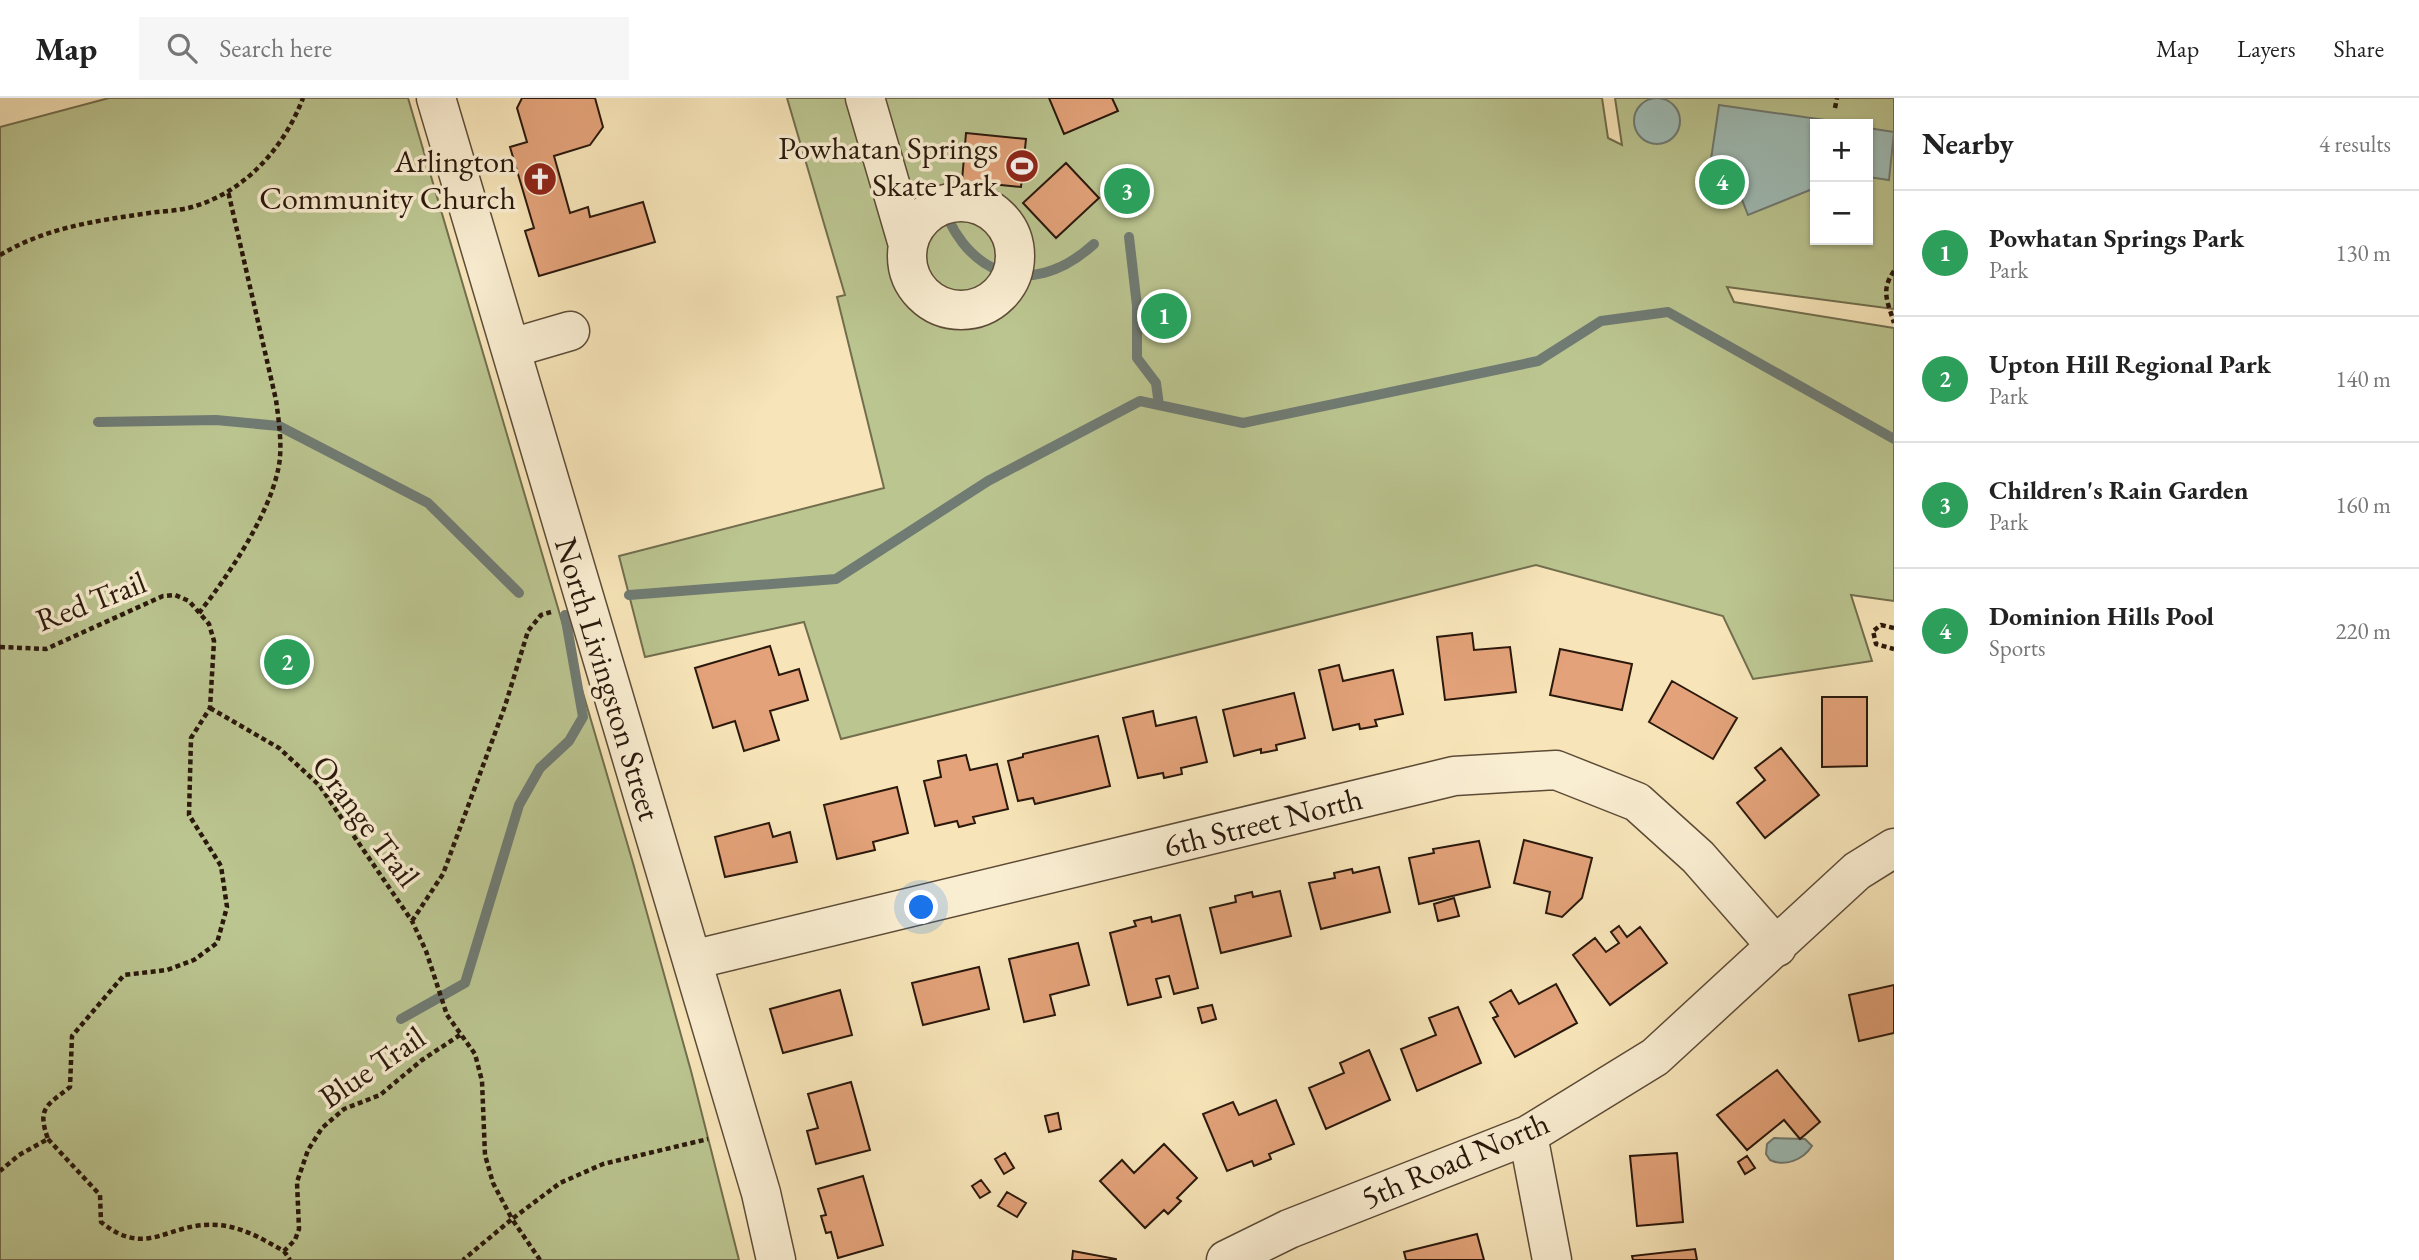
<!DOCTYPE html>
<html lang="en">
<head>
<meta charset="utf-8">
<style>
	:root { --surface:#fff; --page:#f6f6f6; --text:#222; --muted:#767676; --line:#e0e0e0; --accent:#b45309 }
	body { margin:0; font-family:"EB Garamond",serif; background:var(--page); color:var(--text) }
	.controls { position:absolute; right:21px; top:21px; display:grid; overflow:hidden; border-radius:0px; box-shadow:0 2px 5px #0004 }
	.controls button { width:63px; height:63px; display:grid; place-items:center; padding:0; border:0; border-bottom:2px solid var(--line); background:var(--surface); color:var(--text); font:35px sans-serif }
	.you { position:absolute; left:922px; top:810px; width:24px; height:24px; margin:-18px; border:5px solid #fff; border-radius:50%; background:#1a73e8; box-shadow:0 0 0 10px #1a73e833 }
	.badge { display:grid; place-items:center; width:46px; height:46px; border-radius:50%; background:var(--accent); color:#fff; font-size:23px; font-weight:700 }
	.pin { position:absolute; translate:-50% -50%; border:4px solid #fff; box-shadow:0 2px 7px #0006 }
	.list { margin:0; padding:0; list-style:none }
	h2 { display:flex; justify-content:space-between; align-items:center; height:91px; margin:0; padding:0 28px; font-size:30px }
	h2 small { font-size:23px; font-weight:400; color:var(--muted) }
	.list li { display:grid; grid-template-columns:46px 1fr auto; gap:21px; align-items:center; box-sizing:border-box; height:126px; padding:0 28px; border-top:2px solid var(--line) }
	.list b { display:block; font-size:26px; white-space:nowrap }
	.list p { margin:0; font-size:23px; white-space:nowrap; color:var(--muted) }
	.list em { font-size:23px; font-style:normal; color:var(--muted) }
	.icon { flex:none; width:38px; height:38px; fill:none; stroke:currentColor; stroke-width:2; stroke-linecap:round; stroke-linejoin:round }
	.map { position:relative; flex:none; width:1894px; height:1162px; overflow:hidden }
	header { display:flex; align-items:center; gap:42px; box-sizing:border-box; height:98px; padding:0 35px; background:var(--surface); border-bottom:2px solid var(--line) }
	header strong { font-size:33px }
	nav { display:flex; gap:38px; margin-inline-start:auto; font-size:24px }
	.search { width:490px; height:63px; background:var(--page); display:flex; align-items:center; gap:18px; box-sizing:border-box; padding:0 24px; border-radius:0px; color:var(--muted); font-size:26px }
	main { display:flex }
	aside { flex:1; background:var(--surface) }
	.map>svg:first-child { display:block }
	.green { fill:#bbc590; stroke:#726e4e; stroke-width:2; fill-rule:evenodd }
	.water { fill:#9fbdb7; stroke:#707b73; stroke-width:2 }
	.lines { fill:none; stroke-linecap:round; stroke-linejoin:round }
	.stream { stroke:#707b73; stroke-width:10 }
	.building { fill:#e3a279; stroke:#2a180c; stroke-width:2 }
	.minor-casing { stroke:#5d4b37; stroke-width:41 }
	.path { stroke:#2a180c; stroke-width:4.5; stroke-dasharray:5 3.5; stroke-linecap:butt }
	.minor { stroke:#faeed2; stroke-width:38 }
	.labels { text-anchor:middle; stroke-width:7; stroke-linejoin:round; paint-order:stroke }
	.poi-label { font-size:32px; fill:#2a180c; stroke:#faeed2; text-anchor:end }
	.street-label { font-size:32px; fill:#2a180c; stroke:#faeed2 }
</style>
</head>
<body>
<header>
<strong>Map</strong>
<div class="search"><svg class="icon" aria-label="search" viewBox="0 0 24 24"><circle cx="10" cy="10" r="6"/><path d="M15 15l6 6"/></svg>Search here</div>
<nav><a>Map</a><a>Layers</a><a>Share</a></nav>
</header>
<main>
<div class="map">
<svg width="1894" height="1162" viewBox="0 0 1894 1162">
	<rect width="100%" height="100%" fill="#f7e5b9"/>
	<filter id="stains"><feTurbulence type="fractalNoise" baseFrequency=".00286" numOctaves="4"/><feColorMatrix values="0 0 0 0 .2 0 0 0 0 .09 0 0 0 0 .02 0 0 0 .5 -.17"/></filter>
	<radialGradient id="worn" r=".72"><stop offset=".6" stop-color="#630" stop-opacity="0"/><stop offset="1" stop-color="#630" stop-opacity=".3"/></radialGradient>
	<!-- green -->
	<path class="green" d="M 109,0 L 408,0 L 633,765 L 691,973 L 739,1162 L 0,1162 L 0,29 Z
		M 787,0 L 1602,0 L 1608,40 L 1622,47 L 1615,0 L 1894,0 L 1894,211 L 1727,189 L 1734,204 L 1894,230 L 1894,503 L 1851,497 L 1872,563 L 1753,581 L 1723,518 L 1536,467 L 841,641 L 804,524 L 645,559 L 619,458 L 884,390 L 837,199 L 845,197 ZM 1815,26 L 1868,26 L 1868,142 L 1815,142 Z"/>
	<!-- water -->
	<path class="water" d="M1634 23a23 23 0 1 1 46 0a23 23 0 1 1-46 0Z
		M 1719,7 L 1839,24 L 1815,26 L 1815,90 L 1748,117 L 1730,71 L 1710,68 Z
		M 1868,30 L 1894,34 L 1889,82 L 1868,79 Z
		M 1774,1040 L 1805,1041 L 1812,1048 C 1803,1062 1785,1069 1770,1062 L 1766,1056 L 1767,1046 Z"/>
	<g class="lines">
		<!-- stream -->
		<path class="stream" d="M 938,93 C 960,175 1028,206 1094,146
			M 1129,139 L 1137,208 L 1137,260 L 1156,285 L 1159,307
			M 98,324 L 216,322 L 279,328 L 428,405 L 519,495
			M 629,497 L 836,481 L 988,383 L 1140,303 L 1243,325 L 1538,263 L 1601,223 L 1668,214 L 1894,341
			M 401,921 L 465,885 L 519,707 L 540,670 L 569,643 L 583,619 L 565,517"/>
	</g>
	<!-- building -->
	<path class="building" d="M 522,0 L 595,0 L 603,29 L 590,47 L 554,58 L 570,115 L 588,109 L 590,119 L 643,104 L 655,144 L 539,178 L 525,133 L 534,130 L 510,49 L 527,44 L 517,10 Z
		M 1049,0 L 1112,0 L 1118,13 L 1064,36 Z
		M 966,35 L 1026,41 L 1021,89 L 962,83 Z
		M 1066,65 L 1099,100 L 1056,140 L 1023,105 Z
		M 1472,535 L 1474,552 L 1510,549 L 1516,594 L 1445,602 L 1437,539 Z
		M 770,548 L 779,577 L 799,571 L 808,602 L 770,613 L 779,642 L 744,653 L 735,623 L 713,630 L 695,570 Z
		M 1560,551 L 1632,566 L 1622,612 L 1550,597 Z
		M 1339,567 L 1343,583 L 1393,572 L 1403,616 L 1375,622 L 1377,628 L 1360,631 L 1359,626 L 1333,632 L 1319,572 Z
		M 1672,583 L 1737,620 L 1713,661 L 1649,624 Z
		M 1294,595 L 1305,640 L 1276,647 L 1277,652 L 1261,655 L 1261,651 L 1234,658 L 1223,612 Z
		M 1822,599 L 1867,599 L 1867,668 L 1822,669 Z
		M 1153,613 L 1156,628 L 1196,619 L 1207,664 L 1181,670 L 1182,676 L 1164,680 L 1163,675 L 1138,680 L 1123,620 Z
		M 1098,638 L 1110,688 L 1035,706 L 1033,700 L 1018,703 L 1008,663 L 1023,659 L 1023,656 Z
		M 1781,650 L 1819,697 L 1765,740 L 1737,705 L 1765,682 L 1755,670 Z
		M 966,657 L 970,672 L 997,666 L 1008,711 L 973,719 L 975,725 L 959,729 L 957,723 L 935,728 L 924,683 L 941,679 L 938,663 Z
		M 897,689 L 908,735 L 873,744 L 875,752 L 837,761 L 824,707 Z
		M 769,725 L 773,739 L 790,734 L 797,764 L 725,779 L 715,739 Z
		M 1524,742 L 1592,760 L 1582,800 L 1562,819 L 1546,815 L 1550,794 L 1514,785 Z
		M 1479,743 L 1490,789 L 1419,806 L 1409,760 L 1434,755 L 1433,751 Z
		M 1379,769 L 1390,814 L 1321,831 L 1309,785 L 1335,780 L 1334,775 L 1352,771 L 1353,775 Z
		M 1280,793 L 1291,838 L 1221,855 L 1210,810 L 1236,804 L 1235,798 L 1252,794 L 1253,799 Z
		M 1454,800 L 1459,818 L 1438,823 L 1434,806 Z
		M 1180,817 L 1198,890 L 1174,896 L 1169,878 L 1156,881 L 1161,899 L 1128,907 L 1110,835 L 1136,828 L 1134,823 L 1151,819 L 1152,824 Z
		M 1619,828 L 1627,839 L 1640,829 L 1667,865 L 1610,907 L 1573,857 L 1595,840 L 1606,854 L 1619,845 L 1611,834 Z
		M 1078,845 L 1089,887 L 1050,897 L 1055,917 L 1024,924 L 1009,861 Z
		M 979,869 L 989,911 L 923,927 L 912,885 Z
		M 1556,886 L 1577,925 L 1515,959 L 1493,920 L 1498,918 L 1490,904 L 1511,892 L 1519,906 Z
		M 1894,887 L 1894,935 L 1859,943 L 1849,897 Z
		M 840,892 L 852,937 L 783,955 L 770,911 Z
		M 1212,907 L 1216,921 L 1202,925 L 1198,910 Z
		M 1458,909 L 1481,965 L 1417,993 L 1401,951 L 1436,937 L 1429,920 Z
		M 1369,952 L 1390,1002 L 1326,1031 L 1309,990 L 1344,975 L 1340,965 Z
		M 1777,972 L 1820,1024 L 1800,1041 L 1784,1022 L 1747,1052 L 1717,1017 Z
		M 851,984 L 870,1052 L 816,1066 L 807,1033 L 818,1030 L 808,996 Z
		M 1276,1002 L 1294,1046 L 1269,1056 L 1271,1061 L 1254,1068 L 1252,1063 L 1227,1073 L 1203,1016 L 1233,1004 L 1239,1017 Z
		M 1058,1015 L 1061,1031 L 1049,1034 L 1045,1018 Z
		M 1164,1046 L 1197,1080 L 1177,1100 L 1181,1103 L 1168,1116 L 1164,1112 L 1145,1130 L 1100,1083 L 1122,1062 L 1134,1075 Z
		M 1005,1055 L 1014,1070 L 1004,1076 L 995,1061 Z
		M 1677,1055 L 1683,1124 L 1637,1128 L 1630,1058 Z
		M 1747,1058 L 1755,1070 L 1745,1076 L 1738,1064 Z
		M 863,1078 L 883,1147 L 838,1160 L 831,1134 L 826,1135 L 821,1118 L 826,1117 L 818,1091 Z
		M 981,1082 L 990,1094 L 980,1100 L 972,1088 Z
		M 1007,1094 L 1026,1105 L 1017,1119 L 998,1108 Z
		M 1477,1136 L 1484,1162 L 1406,1162 L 1404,1154 Z
		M 1695,1151 L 1697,1162 L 1633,1162 L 1632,1158 Z
		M 1073,1153 L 1116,1161 L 1116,1162 L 1072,1162 Z"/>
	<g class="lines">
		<!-- minor casing -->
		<g class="minor-casing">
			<path id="minor" d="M 436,0 L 761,1095 L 776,1162
				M 865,0 L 908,147
				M907 158a54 54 0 1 1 108 0a54 54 0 1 1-108 0Z
				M 512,250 L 570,233
				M 692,862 L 1454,678 L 1556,672 L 1637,704 L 1698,759 L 1777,849
				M 1528,1037 L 1552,1162
				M 1226,1162 L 1289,1131 L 1528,1037 L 1655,959 L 1857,773 L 1894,750"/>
		</g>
		<!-- path -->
		<path class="path" d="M 1835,10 L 1837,0
			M 0,157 C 47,129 96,123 149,115 C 163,113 178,113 192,109 C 245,94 284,50 303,0
			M 1894,173 C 1880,193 1888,204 1894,225
			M 199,515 C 228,478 268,419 278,372 C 283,351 279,324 276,302 L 228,93
			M 1894,530 L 1881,527 L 1873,533 L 1876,546 L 1894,551
			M 0,549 L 46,551 L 163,498 L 175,497 L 189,503 L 209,526 L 214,543 L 210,610 L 191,640 L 189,717 L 221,768 L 227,809 L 217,845 L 194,862 L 167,872 L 124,877 L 72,938 L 70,989 C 46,1008 37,1010 48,1041 L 19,1057 L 0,1073
			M 210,610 L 279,650 L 319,687 L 412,823 L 426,853 L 447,917 L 475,956 L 482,983 L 485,1057 L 493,1085 L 512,1121 L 463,1162
			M 412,823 L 443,776 L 505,608 L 528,533 L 541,517 L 551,514
			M 48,1041 L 100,1097 L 101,1124 C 148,1162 168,1123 218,1127 C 243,1129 262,1141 284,1153 L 295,1142 L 299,1131 L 297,1084 L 308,1052 L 322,1030 L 344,1011 L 380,997 L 422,962 L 460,937
			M 284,1153 L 290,1162
			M 540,1162 L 512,1121 L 560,1085 L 603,1066 L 708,1041"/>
		<!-- minor -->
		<use href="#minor" class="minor"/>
	</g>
	<!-- icons -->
	<defs>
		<g id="stadium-disc" transform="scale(1.75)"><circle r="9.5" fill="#8f2418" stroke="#faeed2"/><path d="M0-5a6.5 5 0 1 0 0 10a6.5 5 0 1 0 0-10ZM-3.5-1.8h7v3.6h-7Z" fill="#fff"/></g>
		<g id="church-disc" transform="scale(1.75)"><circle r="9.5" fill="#8f2418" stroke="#faeed2"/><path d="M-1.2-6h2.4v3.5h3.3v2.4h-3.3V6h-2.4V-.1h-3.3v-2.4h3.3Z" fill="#fff"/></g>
	</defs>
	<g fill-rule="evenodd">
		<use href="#stadium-disc" x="1022" y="68"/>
		<use href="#church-disc" x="540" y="81"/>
	</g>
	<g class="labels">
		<!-- poi labels -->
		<g class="poi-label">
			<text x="998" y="61">Powhatan Springs<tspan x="998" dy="37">Skate Park</tspan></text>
			<text x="516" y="74">Arlington<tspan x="516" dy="37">Community Church</tspan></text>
		</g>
		<!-- street labels -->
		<g class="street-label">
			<text transform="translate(91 503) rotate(-21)" y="11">Red Trail</text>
			<text transform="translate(608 581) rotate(73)" y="11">North Livingston Street</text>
			<text transform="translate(366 723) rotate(53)" y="11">Orange Trail</text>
			<text transform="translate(1263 724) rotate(-14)" y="11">6th Street North</text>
			<text transform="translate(372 969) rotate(-34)" y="11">Blue Trail</text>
			<text transform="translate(1455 1062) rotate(-23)" y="11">5th Road North</text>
		</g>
	</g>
	<rect width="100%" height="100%" filter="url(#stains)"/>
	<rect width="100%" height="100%" fill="url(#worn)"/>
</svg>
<div class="controls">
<button>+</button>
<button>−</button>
</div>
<div class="you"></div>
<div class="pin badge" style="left:1164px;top:218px;background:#2e9e5b">1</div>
<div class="pin badge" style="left:287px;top:564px;background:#2e9e5b">2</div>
<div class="pin badge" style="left:1127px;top:93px;background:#2e9e5b">3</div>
<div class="pin badge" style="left:1722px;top:84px;background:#2e9e5b">4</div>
</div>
<aside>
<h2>Nearby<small>4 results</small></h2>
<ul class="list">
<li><span class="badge" style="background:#2e9e5b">1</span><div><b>Powhatan Springs Park</b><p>Park</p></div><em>130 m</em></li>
<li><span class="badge" style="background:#2e9e5b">2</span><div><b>Upton Hill Regional Park</b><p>Park</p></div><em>140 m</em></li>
<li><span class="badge" style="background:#2e9e5b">3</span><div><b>Children's Rain Garden</b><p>Park</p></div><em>160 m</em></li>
<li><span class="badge" style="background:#2e9e5b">4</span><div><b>Dominion Hills Pool</b><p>Sports</p></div><em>220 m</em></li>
</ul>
</aside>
</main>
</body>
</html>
